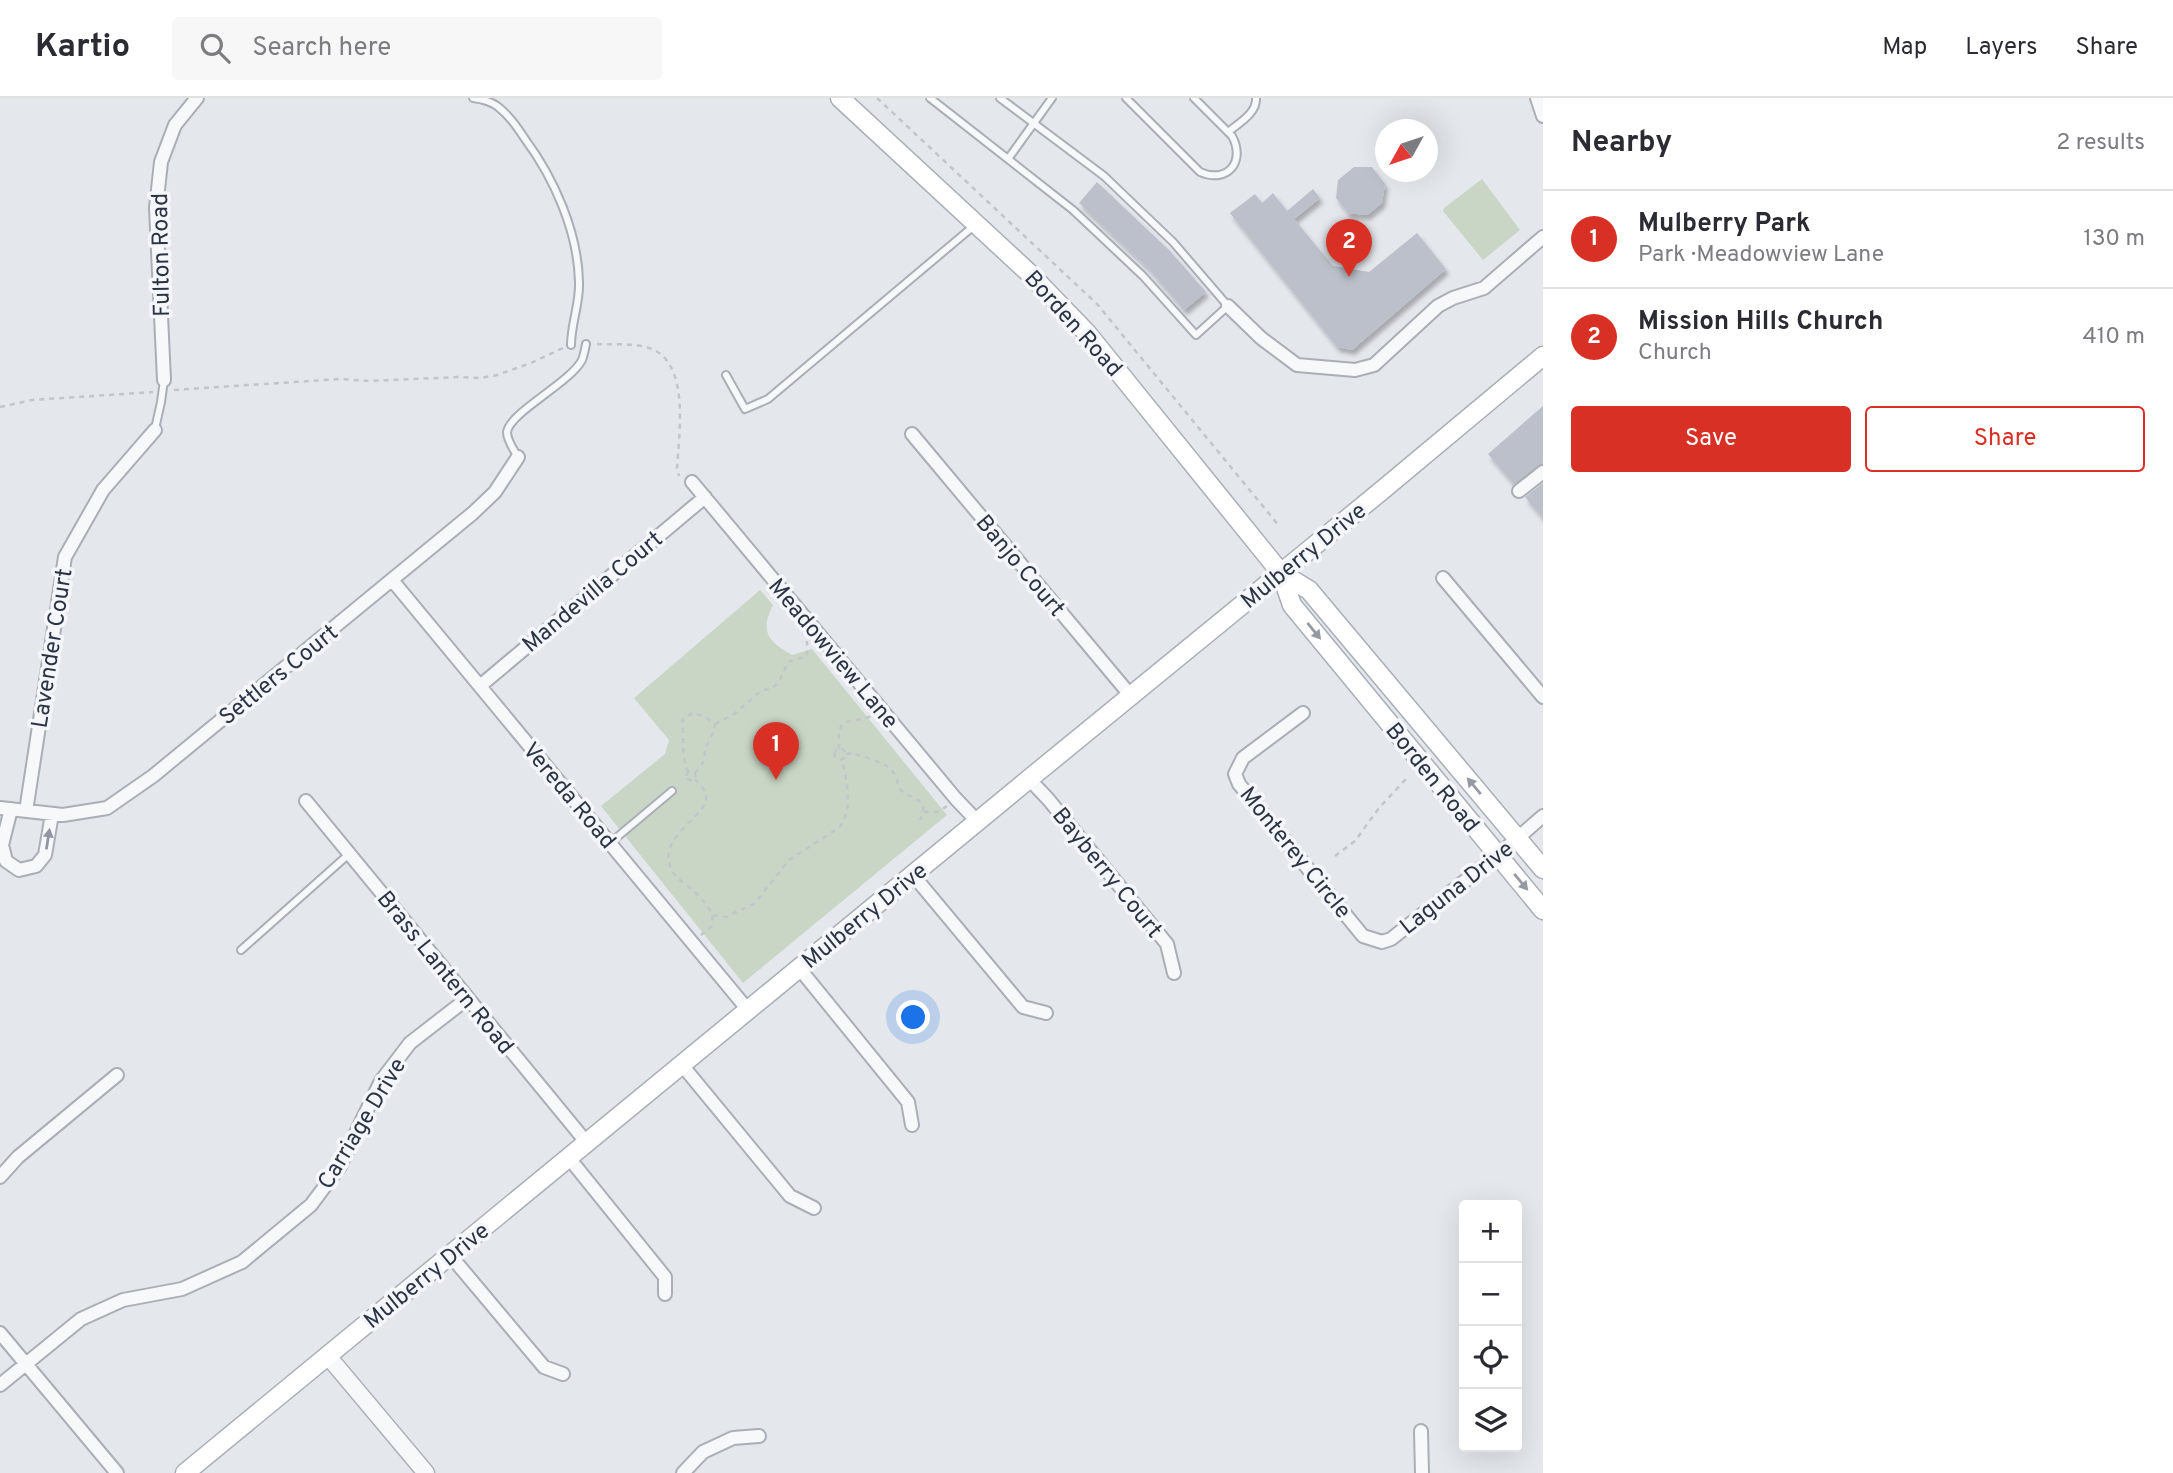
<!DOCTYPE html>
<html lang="en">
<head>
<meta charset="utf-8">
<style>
	:root { --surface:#fff; --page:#f7f7f7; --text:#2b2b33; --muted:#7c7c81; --line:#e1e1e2; --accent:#d93025 }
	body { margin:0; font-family:Overpass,sans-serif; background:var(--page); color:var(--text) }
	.controls { position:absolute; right:21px; bottom:21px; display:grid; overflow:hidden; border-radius:7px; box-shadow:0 7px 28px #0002 }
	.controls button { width:63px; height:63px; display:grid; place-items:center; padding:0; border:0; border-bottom:2px solid var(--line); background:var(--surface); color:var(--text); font:35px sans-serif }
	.compass { position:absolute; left:1375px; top:21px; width:63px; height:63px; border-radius:50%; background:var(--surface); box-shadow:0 7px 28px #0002; rotate:230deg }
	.you { position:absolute; left:914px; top:920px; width:24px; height:24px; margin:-18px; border:5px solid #fff; border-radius:50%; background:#1a73e8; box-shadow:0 0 0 10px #1a73e833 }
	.badge { display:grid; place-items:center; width:46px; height:46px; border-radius:50%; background:var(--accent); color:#fff; font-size:23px; font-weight:700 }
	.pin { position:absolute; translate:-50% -58px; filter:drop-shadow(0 2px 4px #0008) }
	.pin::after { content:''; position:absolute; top:37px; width:24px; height:21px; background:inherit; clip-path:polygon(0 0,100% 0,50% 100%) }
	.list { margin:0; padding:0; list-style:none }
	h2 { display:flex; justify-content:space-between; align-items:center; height:91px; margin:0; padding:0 28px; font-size:30px }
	h2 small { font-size:23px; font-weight:400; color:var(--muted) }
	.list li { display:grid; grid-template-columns:46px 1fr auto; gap:21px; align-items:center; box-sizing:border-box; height:98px; padding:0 28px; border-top:2px solid var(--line) }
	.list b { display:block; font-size:26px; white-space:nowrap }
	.list p { margin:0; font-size:23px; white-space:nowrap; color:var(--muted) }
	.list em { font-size:23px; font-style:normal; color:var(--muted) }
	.actions { display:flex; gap:14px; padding:21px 28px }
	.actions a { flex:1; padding:16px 0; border:2px solid var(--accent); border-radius:7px; text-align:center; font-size:24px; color:var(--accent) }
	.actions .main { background:var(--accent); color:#fff }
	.icon { flex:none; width:38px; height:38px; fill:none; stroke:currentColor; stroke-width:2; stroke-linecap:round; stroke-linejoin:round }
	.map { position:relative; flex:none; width:1543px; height:1375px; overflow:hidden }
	header { display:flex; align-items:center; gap:42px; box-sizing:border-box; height:98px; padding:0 35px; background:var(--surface); border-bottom:2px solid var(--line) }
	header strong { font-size:33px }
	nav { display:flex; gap:38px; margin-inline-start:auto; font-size:24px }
	.search { width:490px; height:63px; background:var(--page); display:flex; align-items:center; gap:18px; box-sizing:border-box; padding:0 24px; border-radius:7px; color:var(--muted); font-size:26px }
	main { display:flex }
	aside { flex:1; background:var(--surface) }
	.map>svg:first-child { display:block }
	.green { fill:#c9d6c5 }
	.building { fill:#bbc0ca; filter:url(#shadow) }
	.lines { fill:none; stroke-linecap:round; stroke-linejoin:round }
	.service-casing { stroke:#a9aeb7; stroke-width:10 }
	.minor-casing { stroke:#a9aeb7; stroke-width:16 }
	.tertiary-casing { stroke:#a9aeb7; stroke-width:19 }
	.secondary-casing { stroke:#a9aeb7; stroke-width:21 }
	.path { stroke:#c2c5cb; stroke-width:2.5; stroke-dasharray:5 5; stroke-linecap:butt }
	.service { stroke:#f7f8fa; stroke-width:6 }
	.minor { stroke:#f7f8fa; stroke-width:12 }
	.tertiary { stroke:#f7f8fa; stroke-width:16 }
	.secondary { stroke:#fff; stroke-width:18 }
	.oneway { fill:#959aa2 }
	.oneway2 { fill:#9196a0 }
	.labels { text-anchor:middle; stroke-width:7; stroke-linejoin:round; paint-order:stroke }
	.street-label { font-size:23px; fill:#2b3445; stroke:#f4f6f9 }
</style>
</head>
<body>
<header>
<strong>Kartio</strong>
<div class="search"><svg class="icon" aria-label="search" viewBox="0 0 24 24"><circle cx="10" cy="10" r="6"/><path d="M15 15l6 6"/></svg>Search here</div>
<nav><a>Map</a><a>Layers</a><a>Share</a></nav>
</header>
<main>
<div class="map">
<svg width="1543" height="1375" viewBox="0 0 1543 1375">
	<defs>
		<filter id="shadow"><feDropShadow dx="3" dy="5" stdDeviation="2" flood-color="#0004"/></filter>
	</defs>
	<rect width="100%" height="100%" fill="#e4e7ec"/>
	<!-- green -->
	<path class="green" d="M 1482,81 L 1520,132 L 1483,162 L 1443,113 L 1444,110 Z
		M 760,492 L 773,507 C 760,533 767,543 792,557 L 812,551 L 947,717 L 743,885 L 601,708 L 665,656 L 669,642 L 634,600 Z"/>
	<!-- building -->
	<path class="building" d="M 1354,69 L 1372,69 L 1385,86 L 1382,105 L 1367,117 L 1348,115 L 1336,100 L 1338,82 Z
		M 1097,84 L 1170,153 L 1206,194 L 1184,212 L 1148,170 L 1079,105 Z
		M 1313,91 L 1320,100 L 1294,121 L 1333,168 L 1369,174 L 1417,135 L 1446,171 L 1352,252 L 1337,249 L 1230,115 L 1255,96 L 1262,105 L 1273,95 L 1287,113 Z
		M 1543,308 L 1543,365 L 1538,367 L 1514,386 L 1488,356 Z
		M 1543,385 L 1543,420 L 1525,399 Z"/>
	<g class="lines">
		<!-- service casing -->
		<g class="service-casing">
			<path id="service" d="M 473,0 C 481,1 490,3 497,8 C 509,17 517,29 525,41 C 554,80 578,134 579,184 C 580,205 571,226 571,247
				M 930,0 L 1073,112 L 1143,178 L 1196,237 L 1228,208 L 1173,144 L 1104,78 L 1000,0
				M 1126,0 L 1200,74 C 1227,86 1246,64 1232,38 L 1194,0
				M 1228,34 C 1239,25 1257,15 1256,0
				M 1008,61 L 1052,0
				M 726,277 L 745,311 L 768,301 L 975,127
				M 155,331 L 161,304 L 164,282
				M 518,359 C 514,352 507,343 507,334 C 510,314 570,285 582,262 C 584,257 585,251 586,246
				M 610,745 L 672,693
				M 241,852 L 349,756"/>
		</g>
		<!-- minor casing -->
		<g class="minor-casing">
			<path id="minor" d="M 1537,0 L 1543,18
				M 1228,208 L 1261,240 L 1297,267 L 1355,272 L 1374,267 L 1438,208 L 1453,200 L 1484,190 L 1543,139
				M 164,282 L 156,110 L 161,64 L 175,27 L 197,0
				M 912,336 L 1131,598
				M 692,384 L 956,701 L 978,724
				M 1519,393 L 1543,374
				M 1443,480 L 1543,599
				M 392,482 L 748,912
				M 480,588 L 705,399
				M 1303,615 L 1243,660 L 1235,676 L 1239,686 L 1363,838 L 1382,844 L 1391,841 L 1498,757 L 1543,718
				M 1029,681 L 1048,701 L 1167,846 L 1174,875
				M 306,703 L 587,1045
				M 0,710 L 63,717 L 107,710 L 153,678 L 473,415 L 495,394 L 518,359
				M 11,711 L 2,747 L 6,763 L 19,772 L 36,768 L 45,757 L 52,716
				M 26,713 L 65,459 L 103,392 L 155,332
				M 913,777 L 1023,909 L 1046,915
				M 799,870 L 908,1004 L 912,1027
				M 682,967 L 790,1098 L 814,1110
				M 569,1060 L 665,1179 L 665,1196
				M 0,1079 L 18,1059 L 117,977
				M 450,1157 L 544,1269 L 563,1276
				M 0,1235 L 117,1375
				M 0,1287 L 81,1221 L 123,1202 L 182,1191 L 242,1164 L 311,1107 L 340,1068 L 381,983 L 410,945 L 468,900
				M 1421,1333 L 1422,1375
				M 683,1375 L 703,1354 L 733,1340 L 759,1338"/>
		</g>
		<!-- tertiary casing -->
		<g class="tertiary-casing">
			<path id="tertiary" d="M 327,1257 L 426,1375"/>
		</g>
		<!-- secondary casing -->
		<g class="secondary-casing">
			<path id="secondary" d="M 840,0 L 1028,174 L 1087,235 L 1281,475 L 1292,507 L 1543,812
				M 1281,475 L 1309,492 L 1543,771
				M 185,1375 L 1029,681 L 1380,394 L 1543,258"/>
		</g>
		<!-- path -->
		<path class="path" d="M 877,0 L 1097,206 L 1280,429
			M 597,246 C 615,247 640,244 656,253 C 689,272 679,337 677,370 L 679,378
			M 174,292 L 340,281 L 369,283 L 460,279 L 480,280 L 497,277 L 531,265 L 563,250
			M 0,309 L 32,302 L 153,294
			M 715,626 L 734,616 L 762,592 C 779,592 781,578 788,564 L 807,558 L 807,543
			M834.5 656a5.5 5.5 0 1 1 11 0a5.5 5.5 0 1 1-11 0Z
			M 839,651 L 839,634 L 842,626 C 851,621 861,623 871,618
			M 846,656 L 852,655 C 866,660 890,664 896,679 C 898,682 897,686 899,690 C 908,702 932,699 920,722
			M686.5 678a4.5 4.5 0 1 1 9 0a4.5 4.5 0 1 1-9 0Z
			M 689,674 C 680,662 685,639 682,623 L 692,615 L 704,618 L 715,626 L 714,633 L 706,649 L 703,665 L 695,675
			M 695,681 C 698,685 703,689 705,694 C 715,716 658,735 670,768 C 673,780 688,787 696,795 C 703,802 708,809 713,817 L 711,829 L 701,837
			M 924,714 L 938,714 L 947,708
			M 1335,758 L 1355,743 L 1379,710 L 1406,681
			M 713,817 L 726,819 L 755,805 L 789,762 L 840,729 L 845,719 L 848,706 L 847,686 L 842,661"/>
		<!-- service -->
		<use href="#service" class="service"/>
		<!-- minor -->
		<use href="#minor" class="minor"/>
		<!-- tertiary -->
		<use href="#tertiary" class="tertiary"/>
		<!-- secondary -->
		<use href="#secondary" class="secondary"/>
	</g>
	<!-- one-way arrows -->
	<defs><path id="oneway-solid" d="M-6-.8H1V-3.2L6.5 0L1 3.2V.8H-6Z" transform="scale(1.75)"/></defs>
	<g class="oneway">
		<use href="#oneway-solid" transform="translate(1314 533) rotate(51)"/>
		<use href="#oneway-solid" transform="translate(1474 688) rotate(-130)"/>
		<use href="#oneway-solid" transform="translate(1521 784) rotate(50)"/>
	</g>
	<use class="oneway2" href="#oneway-solid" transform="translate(48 741) rotate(-81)"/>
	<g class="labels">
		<!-- street labels -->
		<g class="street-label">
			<text transform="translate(160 157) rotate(-91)" y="8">Fulton Road</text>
			<text transform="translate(1074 225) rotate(48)" y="8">Borden Road</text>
			<text transform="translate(1303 457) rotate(-39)" y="8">Mulberry Drive</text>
			<text transform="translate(1021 467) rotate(50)" y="8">Banjo Court</text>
			<text transform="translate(592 493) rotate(-40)" y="8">Mandevilla Court</text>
			<text transform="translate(51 550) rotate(-81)" y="8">Lavender Court</text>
			<text transform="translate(834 555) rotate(50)" y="8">Meadowview Lane</text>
			<text transform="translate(278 576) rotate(-39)" y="8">Settlers Court</text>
			<text transform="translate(1433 679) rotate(51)" y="8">Borden Road</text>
			<text transform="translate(570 697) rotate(50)" y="8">Vereda Road</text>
			<text transform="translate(1296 754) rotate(51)" y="8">Monterey Circle</text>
			<text transform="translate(1108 774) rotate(51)" y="8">Bayberry Court</text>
			<text transform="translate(1456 789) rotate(-38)" y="8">Laguna Drive</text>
			<text transform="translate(864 817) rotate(-39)" y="8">Mulberry Drive</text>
			<text transform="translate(446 874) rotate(51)" y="8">Brass Lantern Road</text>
			<text transform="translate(361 1025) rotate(-59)" y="8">Carriage Drive</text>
			<text transform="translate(426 1177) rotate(-39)" y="8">Mulberry Drive</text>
		</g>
	</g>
</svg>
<div class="controls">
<button>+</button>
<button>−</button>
<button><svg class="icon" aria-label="locate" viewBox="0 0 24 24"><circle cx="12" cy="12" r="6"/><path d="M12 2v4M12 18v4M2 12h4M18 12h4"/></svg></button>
<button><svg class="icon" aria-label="layers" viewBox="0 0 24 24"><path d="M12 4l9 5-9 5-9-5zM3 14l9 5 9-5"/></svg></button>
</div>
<svg class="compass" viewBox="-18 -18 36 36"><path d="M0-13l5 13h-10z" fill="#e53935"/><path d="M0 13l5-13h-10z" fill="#7c7c81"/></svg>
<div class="you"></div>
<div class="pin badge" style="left:776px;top:682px">1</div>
<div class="pin badge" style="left:1349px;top:179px">2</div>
</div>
<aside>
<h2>Nearby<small>2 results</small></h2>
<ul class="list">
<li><span class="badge">1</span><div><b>Mulberry Park</b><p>Park · Meadowview Lane</p></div><em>130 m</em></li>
<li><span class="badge">2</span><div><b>Mission Hills Church</b><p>Church</p></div><em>410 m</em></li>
</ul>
<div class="actions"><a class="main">Save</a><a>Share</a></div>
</aside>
</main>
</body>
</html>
